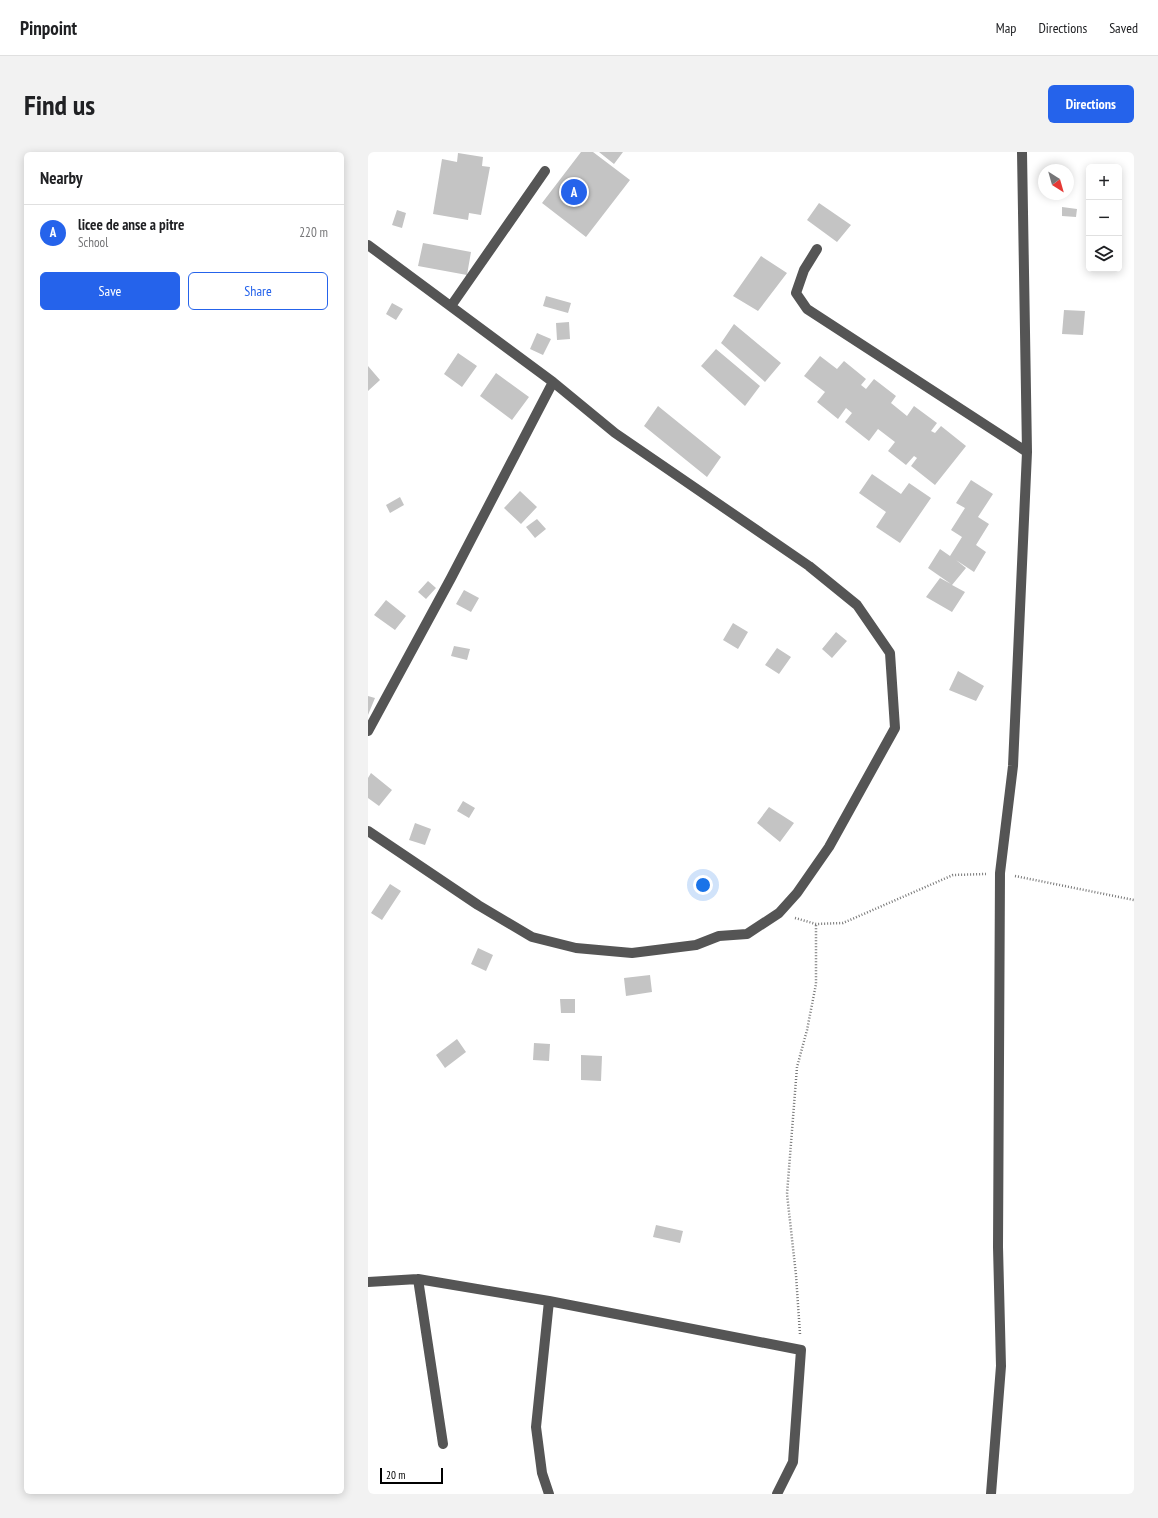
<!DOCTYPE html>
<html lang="en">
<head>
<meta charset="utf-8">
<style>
	:root { --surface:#fff; --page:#f2f2f2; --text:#202124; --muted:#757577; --line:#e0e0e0; --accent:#2563eb }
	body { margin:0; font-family:"PT Sans Narrow",sans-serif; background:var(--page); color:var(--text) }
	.controls { position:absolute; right:12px; top:12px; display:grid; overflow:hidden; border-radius:6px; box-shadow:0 2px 10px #0003 }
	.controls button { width:36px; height:36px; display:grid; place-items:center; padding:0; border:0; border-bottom:1px solid var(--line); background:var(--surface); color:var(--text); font:20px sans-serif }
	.compass { position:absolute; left:670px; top:12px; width:36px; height:36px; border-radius:50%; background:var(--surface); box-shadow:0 2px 10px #0003; rotate:143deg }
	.scale { position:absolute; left:12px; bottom:10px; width:63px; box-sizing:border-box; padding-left:4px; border:2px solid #000; border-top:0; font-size:11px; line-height:14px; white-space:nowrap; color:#000; -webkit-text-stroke:3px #fff; paint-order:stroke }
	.you { position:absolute; left:335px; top:733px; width:14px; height:14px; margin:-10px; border:3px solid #fff; border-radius:50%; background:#1a73e8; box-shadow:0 0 0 6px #1a73e833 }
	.badge { display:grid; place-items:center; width:26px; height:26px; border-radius:50%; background:var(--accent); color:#fff; font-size:13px; font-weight:700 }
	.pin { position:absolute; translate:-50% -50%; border:2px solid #fff; box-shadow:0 1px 4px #0006 }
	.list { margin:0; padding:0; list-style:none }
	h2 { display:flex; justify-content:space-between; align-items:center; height:52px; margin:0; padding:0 16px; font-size:17px }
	h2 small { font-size:13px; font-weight:400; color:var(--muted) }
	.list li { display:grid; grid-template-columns:26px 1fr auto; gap:12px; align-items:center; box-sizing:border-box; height:56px; padding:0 16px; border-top:1px solid var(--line) }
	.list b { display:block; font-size:15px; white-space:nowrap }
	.list p { margin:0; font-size:13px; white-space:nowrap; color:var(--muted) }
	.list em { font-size:13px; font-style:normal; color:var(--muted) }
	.actions { display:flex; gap:8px; padding:12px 16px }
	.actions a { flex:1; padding:9px 0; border:1px solid var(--accent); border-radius:6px; text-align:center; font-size:14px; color:var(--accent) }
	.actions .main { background:var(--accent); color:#fff }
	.icon { flex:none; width:22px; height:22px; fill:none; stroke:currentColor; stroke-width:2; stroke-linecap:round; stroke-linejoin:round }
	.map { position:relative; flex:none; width:766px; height:1342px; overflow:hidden; border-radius:6px }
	header { display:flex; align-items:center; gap:24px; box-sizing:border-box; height:56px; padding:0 20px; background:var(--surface); border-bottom:1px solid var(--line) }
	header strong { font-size:19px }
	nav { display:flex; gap:22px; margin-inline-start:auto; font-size:14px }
	.intro { display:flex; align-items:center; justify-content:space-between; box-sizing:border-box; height:96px; padding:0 24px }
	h1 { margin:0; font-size:28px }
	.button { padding:10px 18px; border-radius:6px; background:var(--accent); color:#fff; font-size:14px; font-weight:700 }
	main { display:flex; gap:24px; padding:0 24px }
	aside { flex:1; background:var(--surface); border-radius:6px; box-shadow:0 2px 10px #0003 }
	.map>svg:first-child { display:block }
	.building { fill:#c4c4c4 }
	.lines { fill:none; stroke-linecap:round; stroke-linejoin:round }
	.path { stroke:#777; stroke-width:2.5; stroke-dasharray:1 2; stroke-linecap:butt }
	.minor { stroke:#555; stroke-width:10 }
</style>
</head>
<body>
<header>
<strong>Pinpoint</strong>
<nav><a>Map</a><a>Directions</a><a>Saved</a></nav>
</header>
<div class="intro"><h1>Find us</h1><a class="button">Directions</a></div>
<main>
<aside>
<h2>Nearby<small></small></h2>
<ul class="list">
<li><span class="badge">A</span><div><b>licee de anse a pitre</b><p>School</p></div><em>220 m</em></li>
</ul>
<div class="actions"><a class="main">Save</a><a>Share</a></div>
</aside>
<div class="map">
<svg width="766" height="1342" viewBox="0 0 766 1342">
	<rect width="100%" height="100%" fill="#fff"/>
	<!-- building -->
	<path class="building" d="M 213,0 L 225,0 L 262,28 L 218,85 L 174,51 Z
		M 231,0 L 255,0 L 246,12 Z
		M 90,1 L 115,5 L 114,14 L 122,15 L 113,63 L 101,61 L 100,68 L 65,62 L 74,7 L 89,10 Z
		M 451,51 L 483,73 L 469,90 L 439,68 Z
		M 694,55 L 709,57 L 708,65 L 694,64 Z
		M 29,58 L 38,61 L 34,76 L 24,73 Z
		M 55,91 L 103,100 L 99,123 L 50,114 Z
		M 393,104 L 419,121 L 390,159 L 365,144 Z
		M 178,144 L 203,151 L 200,161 L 175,154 Z
		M 24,151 L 35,157 L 28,168 L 18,162 Z
		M 696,158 L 717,159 L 715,183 L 694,182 Z
		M 201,170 L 202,187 L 189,188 L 188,171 Z
		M 366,172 L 413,211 L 397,230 L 353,191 Z
		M 169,181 L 183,187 L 175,203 L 162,197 Z
		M 348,197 L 392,234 L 377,254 L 333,214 Z
		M 90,201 L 109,214 L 94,235 L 76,222 Z
		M 452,204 L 469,217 L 476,209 L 498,227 L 493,233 L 498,237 L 506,227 L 528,244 L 523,251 L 539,264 L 546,254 L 569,271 L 563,279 L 567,281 L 573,274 L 598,294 L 567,333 L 543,314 L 549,306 L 546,304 L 538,313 L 520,299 L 527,290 L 510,277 L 501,289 L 477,270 L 484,261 L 478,256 L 470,267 L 449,250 L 457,240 L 436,224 Z
		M 0,214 L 12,228 L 0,239 Z
		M 128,221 L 161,245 L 144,268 L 112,244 Z
		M 290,254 L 353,305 L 339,325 L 276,274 Z
		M 504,322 L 533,342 L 541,331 L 563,346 L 532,391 L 508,375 L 518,360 L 491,341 Z
		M 603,328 L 625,342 L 610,365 L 621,372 L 608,393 L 618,400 L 606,420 L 588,408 L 598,416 L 584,433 L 597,440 L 584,460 L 558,445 L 572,426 L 583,432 L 560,416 L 572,397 L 582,404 L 594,385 L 583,378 L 597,356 L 588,351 Z
		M 152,339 L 169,355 L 153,372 L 136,356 Z
		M 32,345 L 36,353 L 22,361 L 18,353 Z
		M 169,367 L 178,377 L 167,386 L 158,375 Z
		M 60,429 L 68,436 L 58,447 L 50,440 Z
		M 96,438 L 111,446 L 103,460 L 88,452 Z
		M 18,448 L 38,464 L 27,478 L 6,463 Z
		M 365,471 L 380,480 L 370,497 L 355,488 Z
		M 468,480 L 479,489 L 464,506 L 454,497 Z
		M 86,494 L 102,497 L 99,508 L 83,504 Z
		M 409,496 L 423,505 L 411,522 L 397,513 Z
		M 590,519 L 616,534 L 608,549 L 581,538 Z
		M 0,544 L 7,546 L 0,563 Z
		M 3,621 L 24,638 L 11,654 L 0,646 L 0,626 Z
		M 95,649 L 107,656 L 101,666 L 89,659 Z
		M 401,655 L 426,671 L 412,690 L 389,671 Z
		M 47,671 L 63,677 L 57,693 L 41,688 Z
		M 22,732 L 33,739 L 14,768 L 3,761 Z
		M 110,796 L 125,803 L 118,819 L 103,812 Z
		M 282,823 L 284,840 L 258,844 L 256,826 Z
		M 192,847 L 207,847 L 207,861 L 193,861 Z
		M 89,887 L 98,900 L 77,916 L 68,903 Z
		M 166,891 L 182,892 L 181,909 L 165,908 Z
		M 213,903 L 234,904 L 233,929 L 213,928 Z
		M 288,1073 L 315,1079 L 312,1091 L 285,1085 Z"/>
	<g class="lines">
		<!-- path -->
		<path class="path" d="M 647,724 L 766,748
			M 427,766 L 448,772 L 475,771 L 585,723 L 618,722
			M 432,1182 L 428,1123 L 419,1042 L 429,915 L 439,878 L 448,832 L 448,772"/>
		<!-- minor -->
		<path class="minor" d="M 0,93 L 185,230 L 247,281 L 441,414 L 489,453 L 522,501 L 527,576 L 461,695 L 429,741 L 411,761 L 379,782 L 351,784 L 328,793 L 264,801 L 208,796 L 164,785 L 110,753 L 0,679
			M 449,97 L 436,118 L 428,141 L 439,157 L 659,300
			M 83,154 L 177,19
			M 0,579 L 83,426 L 185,230
			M 50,1127 L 75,1292
			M 0,1130 L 50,1127 L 181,1149 L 433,1198 L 425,1310 L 409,1342
			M 181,1149 L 168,1275 L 174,1321 L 181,1342
			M 623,1342 L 633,1214 L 630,1095 L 632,721 L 645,614 L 659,300 L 654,0"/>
	</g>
</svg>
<div class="controls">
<button>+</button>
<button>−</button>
<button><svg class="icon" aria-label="layers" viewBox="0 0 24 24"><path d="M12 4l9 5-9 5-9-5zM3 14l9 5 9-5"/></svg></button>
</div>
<svg class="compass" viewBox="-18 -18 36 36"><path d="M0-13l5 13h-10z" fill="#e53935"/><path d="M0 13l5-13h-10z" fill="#757577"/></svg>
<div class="scale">20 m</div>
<div class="you"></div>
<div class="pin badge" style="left:206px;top:40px">A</div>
</div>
</main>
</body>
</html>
